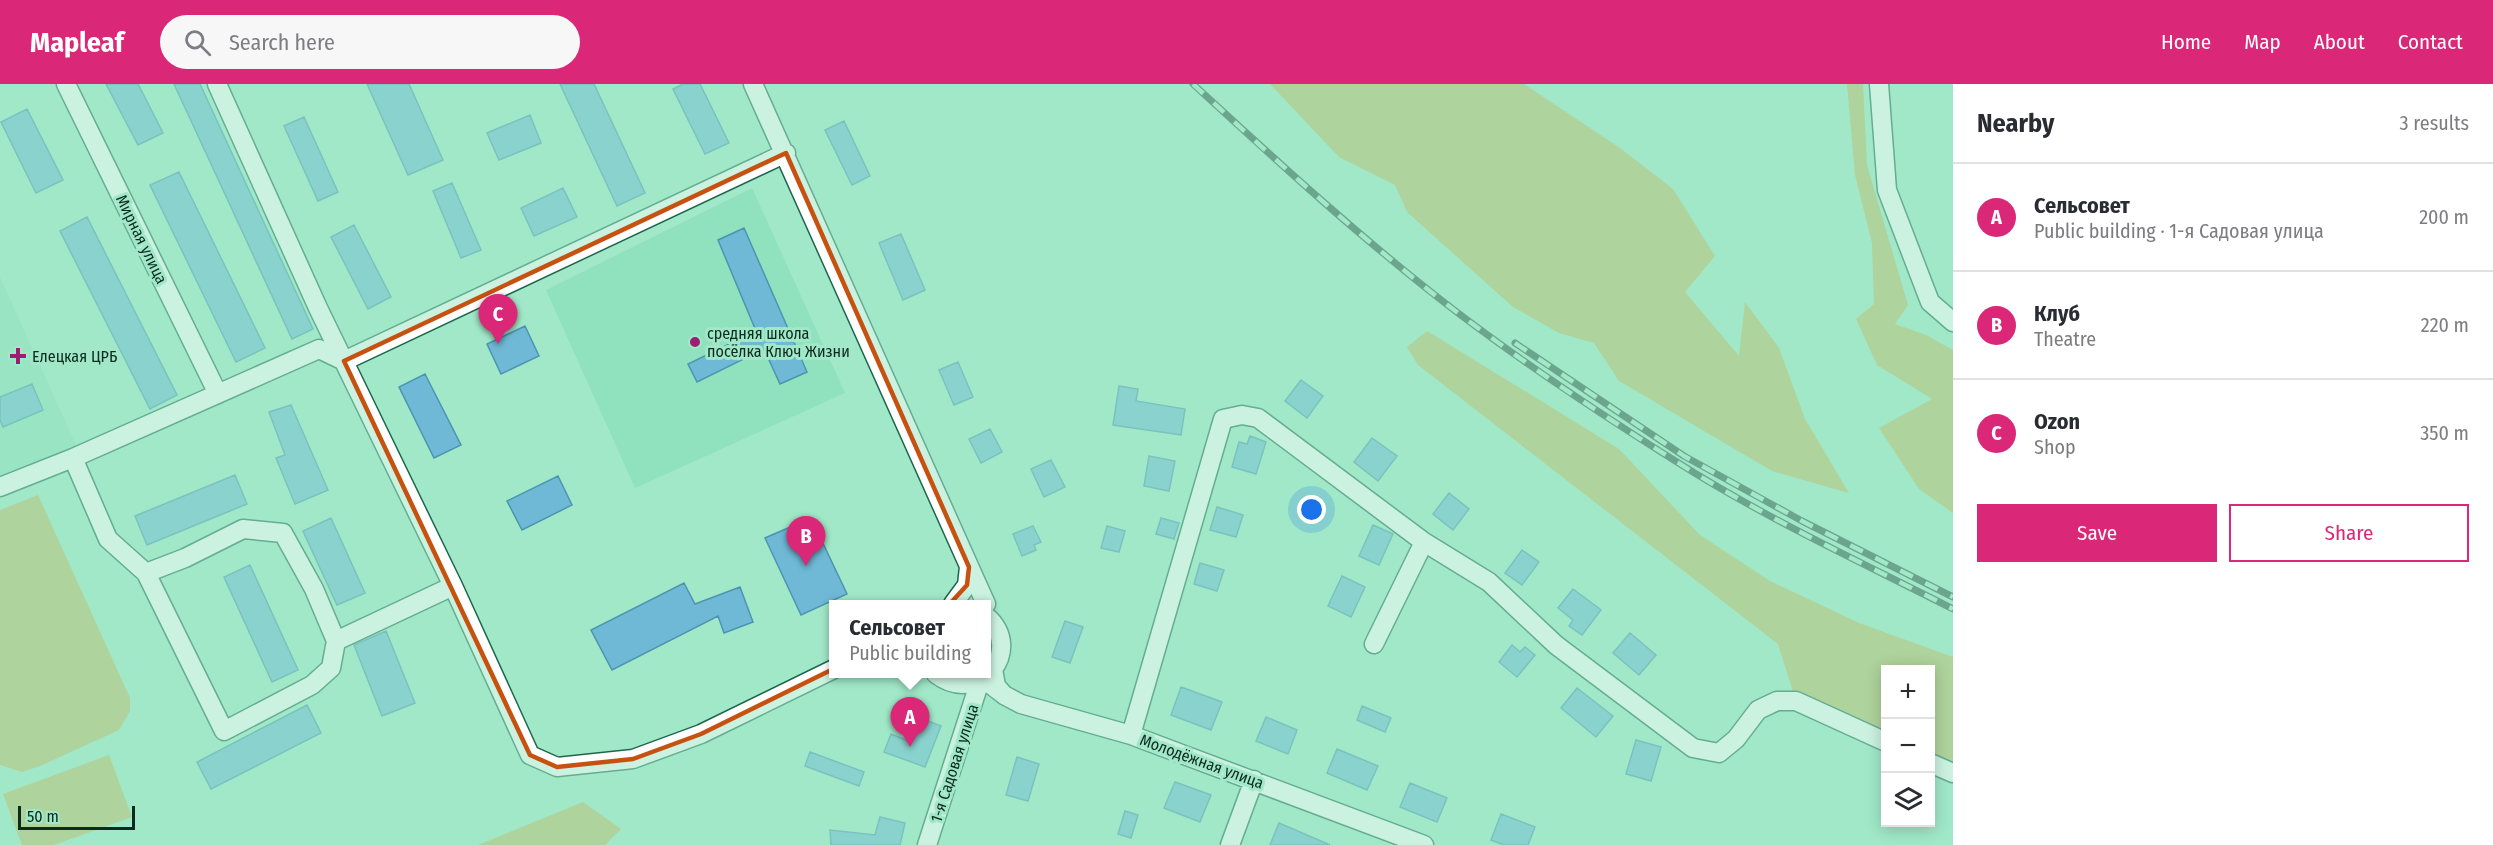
<!DOCTYPE html>
<html lang="en">
<head>
<meta charset="utf-8">
<style>
	:root { --surface:#fff; --page:#f7f7f7; --text:#2b2b33; --muted:#7c7c81; --line:#e1e1e2; --accent:#db2777 }
	body { margin:0; font-family:"Fira Sans Condensed",sans-serif; background:var(--page); color:var(--text) }
	.controls { position:absolute; right:18px; bottom:18px; display:grid; overflow:hidden; border-radius:0px; box-shadow:0 3px 15px #0003 }
	.controls button { width:54px; height:54px; display:grid; place-items:center; padding:0; border:0; border-bottom:2px solid var(--line); background:var(--surface); color:var(--text); font:30px sans-serif }
	.scale { position:absolute; left:18px; bottom:15px; width:117px; box-sizing:border-box; padding-left:6px; border:3px solid #0c2a1f; border-top:0; font-size:16px; line-height:21px; white-space:nowrap; color:#0c2a1f; -webkit-text-stroke:4px #a1e8c8; paint-order:stroke }
	.you { position:absolute; left:1312px; top:426px; width:21px; height:21px; margin:-15px; border:4px solid #fff; border-radius:50%; background:#1a73e8; box-shadow:0 0 0 9px #1a73e833 }
	.badge { display:grid; place-items:center; width:39px; height:39px; border-radius:50%; background:var(--accent); color:#fff; font-size:20px; font-weight:700 }
	.pin { position:absolute; translate:-50% -50px; filter:drop-shadow(0 2px 3px #0008) }
	.pin::after { content:''; position:absolute; top:32px; width:21px; height:18px; background:inherit; clip-path:polygon(0 0,100% 0,50% 100%) }
	.popup { position:absolute; left:829px; top:516px; width:162px; height:78px; box-sizing:border-box; display:grid; place-content:center; border-radius:0px; background:var(--surface); filter:drop-shadow(0 2px 4px #0005); font-size:20px; white-space:nowrap; color:var(--muted) }
	.popup b { font-size:22px; color:var(--text) }
	.popup::after { content:''; position:absolute; left:50%; top:100%; margin-left:-12px; border:12px solid transparent; border-top-color:var(--surface) }
	.list { margin:0; padding:0; list-style:none }
	h2 { display:flex; justify-content:space-between; align-items:center; height:78px; margin:0; padding:0 24px; font-size:26px }
	h2 small { font-size:20px; font-weight:400; color:var(--muted) }
	.list li { display:grid; grid-template-columns:39px 1fr auto; gap:18px; align-items:center; box-sizing:border-box; height:108px; padding:0 24px; border-top:2px solid var(--line) }
	.list b { display:block; font-size:22px; white-space:nowrap }
	.list p { margin:0; font-size:20px; white-space:nowrap; color:var(--muted) }
	.list em { font-size:20px; font-style:normal; color:var(--muted) }
	.actions { display:flex; gap:12px; padding:18px 24px }
	.actions a { flex:1; padding:14px 0; border:2px solid var(--accent); border-radius:0px; text-align:center; font-size:21px; color:var(--accent) }
	.actions .main { background:var(--accent); color:#fff }
	.icon { flex:none; width:33px; height:33px; fill:none; stroke:currentColor; stroke-width:2; stroke-linecap:round; stroke-linejoin:round }
	.map { position:relative; flex:none; width:1953px; height:761px; overflow:hidden }
	header { display:flex; align-items:center; gap:36px; box-sizing:border-box; height:84px; padding:0 30px; background:var(--accent); color:#fff }
	header strong { font-size:28px }
	nav { display:flex; gap:33px; margin-inline-start:auto; font-size:21px }
	.search { width:420px; height:54px; background:var(--page); display:flex; align-items:center; gap:15px; box-sizing:border-box; padding:0 21px; border-radius:33px; color:var(--muted); font-size:22px }
	main { display:flex }
	aside { flex:1; background:var(--surface) }
	.map>svg:first-child { display:block }
	.built { fill:#90e1bd }
	.green { fill:#c0ba66 }
	.building { fill:#6fb9d6; stroke:#4b95b1; stroke-width:1.5 }
	.lines { fill:none; stroke-linecap:round; stroke-linejoin:round }
	.minor-casing { stroke:#1c674c; stroke-width:21 }
	.minor { stroke:#fff; stroke-width:18 }
	.rail-casing { stroke:#2e5646; stroke-width:7 }
	.rail { stroke:#a1e8c8; stroke-width:4.5; stroke-dasharray:14; stroke-linecap:butt }
	.marked { fill:none; stroke:#c7520f; stroke-width:4.5; stroke-linejoin:round }
	.poi-dot { fill:#9c1e73; stroke:#a1e8c8; stroke-width:2 }
	.labels { text-anchor:middle; stroke-width:6; stroke-linejoin:round; paint-order:stroke }
	.street-label { font-size:16px; fill:#0c2a1f; stroke:#a1e8c8 }
	.poi-label { font-size:16px; fill:#0c2a1f; stroke:#a1e8c8; text-anchor:start }
</style>
</head>
<body>
<header>
<strong>Mapleaf</strong>
<div class="search"><svg class="icon" aria-label="search" viewBox="0 0 24 24"><circle cx="10" cy="10" r="6"/><path d="M15 15l6 6"/></svg>Search here</div>
<nav><a>Home</a><a>Map</a><a>About</a><a>Contact</a></nav>
</header>
<main>
<div class="map">
<svg width="1953" height="761" viewBox="0 0 1953 761">
	<rect width="100%" height="100%" fill="#a1e8c8"/>
	<!-- built -->
	<path class="built" d="M 752,104 L 845,309 L 635,404 L 546,206 Z
		M 0,193 L 77,363 L 0,392 Z"/>
	<!-- green -->
	<path class="green" d="M 1270,0 L 1524,0 L 1620,64 L 1673,105 L 1715,172 L 1685,208 L 1739,272 L 1745,218 L 1779,264 L 1805,335 L 1849,409 L 1772,387 L 1619,297 L 1594,259 L 1559,249 L 1513,223 L 1407,128 L 1395,101 L 1339,73 Z
		M 1847,0 L 1863,0 L 1867,81 L 1908,221 L 1895,240 L 1926,251 L 1953,266 L 1953,429 L 1919,405 L 1879,344 L 1932,315 L 1877,281 L 1856,235 L 1874,220 L 1872,159 L 1855,91 Z
		M 1427,247 L 1619,365 L 1700,451 L 1770,497 L 1859,539 L 1953,573 L 1953,689 L 1931,679 L 1930,586 L 1886,586 L 1885,658 L 1796,617 L 1778,560 L 1418,281 L 1407,263 Z
		M 38,411 L 130,614 L 130,627 L 119,646 L 40,682 L 22,688 L 0,681 L 0,426 Z
		M 109,671 L 132,733 L 54,761 L 22,761 L 3,710 Z
		M 583,718 L 621,745 L 605,761 L 478,761 Z"/>
	<!-- building -->
	<path class="building" d="M 106,0 L 138,0 L 163,49 L 138,61 Z
		M 174,0 L 200,0 L 313,245 L 292,255 Z
		M 367,0 L 409,0 L 443,76 L 408,91 Z
		M 560,0 L 594,0 L 645,109 L 617,122 Z
		M 683,0 L 700,0 L 729,59 L 705,70 L 673,5 Z
		M 27,25 L 63,96 L 36,109 L 1,38 Z
		M 530,31 L 541,59 L 499,76 L 487,49 Z
		M 304,33 L 338,108 L 318,117 L 284,42 Z
		M 844,37 L 870,92 L 852,101 L 825,46 Z
		M 179,88 L 265,264 L 236,278 L 150,101 Z
		M 452,99 L 481,166 L 461,174 L 433,107 Z
		M 563,104 L 577,133 L 534,152 L 521,124 Z
		M 87,133 L 177,311 L 150,325 L 60,147 Z
		M 354,141 L 391,213 L 368,225 L 331,153 Z
		M 744,144 L 807,288 L 780,300 L 764,265 L 697,298 L 688,280 L 756,247 L 718,156 Z
		M 901,150 L 925,206 L 903,216 L 879,159 Z
		M 525,242 L 539,272 L 501,290 L 487,260 Z
		M 958,278 L 973,313 L 954,321 L 939,286 Z
		M 425,290 L 461,361 L 434,374 L 399,303 Z
		M 1301,296 L 1323,312 L 1307,334 L 1285,317 Z
		M 32,300 L 43,326 L 3,343 L 0,336 L 0,313 Z
		M 1119,302 L 1138,305 L 1136,317 L 1185,325 L 1181,351 L 1113,341 Z
		M 291,321 L 328,406 L 295,420 L 276,374 L 285,371 L 269,328 Z
		M 990,345 L 1002,368 L 981,379 L 969,355 Z
		M 1250,352 L 1266,358 L 1256,390 L 1232,383 L 1239,358 L 1247,360 Z
		M 1372,354 L 1397,372 L 1378,397 L 1354,378 Z
		M 1149,372 L 1175,377 L 1169,407 L 1144,402 Z
		M 1051,376 L 1065,403 L 1044,413 L 1031,385 Z
		M 235,391 L 247,420 L 147,461 L 135,432 Z
		M 558,392 L 572,421 L 522,446 L 507,417 Z
		M 1449,409 L 1469,425 L 1453,446 L 1433,430 Z
		M 1217,423 L 1243,431 L 1236,453 L 1210,446 Z
		M 331,434 L 365,509 L 337,521 L 303,447 Z
		M 811,434 L 847,510 L 801,531 L 765,454 Z
		M 1161,434 L 1179,439 L 1174,455 L 1156,450 Z
		M 1373,441 L 1393,450 L 1379,481 L 1359,472 Z
		M 1033,442 L 1041,458 L 1034,461 L 1036,466 L 1022,472 L 1013,450 Z
		M 1107,442 L 1125,447 L 1119,468 L 1101,464 Z
		M 1522,466 L 1539,478 L 1522,501 L 1505,489 Z
		M 1200,479 L 1224,486 L 1217,507 L 1194,500 Z
		M 250,481 L 298,586 L 272,598 L 224,493 Z
		M 1342,492 L 1365,503 L 1351,533 L 1328,522 Z
		M 684,499 L 695,520 L 740,503 L 753,538 L 724,549 L 718,532 L 612,586 L 591,546 Z
		M 1573,505 L 1601,526 L 1582,551 L 1569,542 L 1573,536 L 1558,524 Z
		M 1065,537 L 1083,543 L 1070,579 L 1052,573 Z
		M 386,547 L 415,619 L 382,632 L 354,561 Z
		M 1630,549 L 1656,571 L 1639,591 L 1613,569 Z
		M 1512,561 L 1520,568 L 1525,563 L 1535,571 L 1517,593 L 1499,578 Z
		M 1181,603 L 1222,618 L 1211,646 L 1171,631 Z
		M 1577,604 L 1613,632 L 1596,653 L 1561,624 Z
		M 307,621 L 321,649 L 211,705 L 197,678 Z
		M 1362,622 L 1391,634 L 1385,648 L 1357,636 Z
		M 1266,633 L 1297,646 L 1288,670 L 1256,657 Z
		M 920,634 L 941,642 L 925,683 L 884,668 L 891,650 L 911,658 Z
		M 1636,656 L 1661,663 L 1651,697 L 1626,690 Z
		M 1337,665 L 1378,682 L 1367,706 L 1327,689 Z
		M 810,668 L 864,688 L 859,702 L 805,682 Z
		M 1017,673 L 1039,680 L 1028,717 L 1006,711 Z
		M 1175,698 L 1211,711 L 1200,738 L 1164,724 Z
		M 1410,699 L 1447,714 L 1437,738 L 1400,723 Z
		M 1125,727 L 1138,731 L 1131,754 L 1118,750 Z
		M 1501,730 L 1535,743 L 1528,761 L 1504,761 L 1491,756 Z
		M 880,733 L 905,739 L 900,761 L 831,761 L 830,746 L 875,751 Z
		M 1279,739 L 1330,761 L 1270,761 Z"/>
	<g class="lines">
		<!-- minor casing -->
		<g class="minor-casing">
			<path id="minor" d="M 66,0 L 218,310
				M 217,0 L 318,224 L 453,502 L 530,671 L 557,683 L 633,675 L 701,650 L 834,585
				M 753,0 L 986,520
				M 1879,0 L 1887,106 L 1930,218 L 1953,238
				M 0,403 L 73,374
				M 146,489 L 185,474 L 243,445 L 283,449 L 314,505 L 336,557
				M 453,502 L 336,557 L 331,584 L 312,601 L 224,647 L 146,489 L 108,455 L 73,374 L 319,265 L 344,277 L 786,69
				M 953,520 L 967,501 L 969,483
				M 1374,560 L 1424,458
				M 993,585 L 996,602 L 1004,611 L 1021,620 L 1131,651 L 1424,761
				M 936,590 C 979,623 1026,566 986,532
				M 1131,651 L 1223,335 L 1242,331 L 1258,334 L 1424,458 L 1489,498 L 1556,561 L 1693,664 L 1719,669 L 1736,655 L 1758,626 L 1777,617 L 1796,617 L 1886,658
				M 1930,679 L 1953,689
				M 927,761 L 980,597 L 990,600 L 1003,610
				M 1230,761 L 1254,696"/>
		</g>
		<!-- minor -->
		<use href="#minor" class="minor"/>
		<!-- rail casing -->
		<g class="rail-casing">
			<path id="rail" d="M 1193,0 C 1279,79 1365,158 1458,229 C 1528,282 1602,331 1677,378 C 1765,434 1861,478 1953,525
				M 1515,259 L 1684,372 L 1802,437 L 1953,513"/>
		</g>
		<!-- rail -->
		<use href="#rail" class="rail"/>
	</g>
	<!-- marked area -->
	<path d="M0 0H1953V761H0ZM 786,69 L 969,483 L 967,501 L 937,534 L 701,650 L 633,675 L 557,683 L 530,671 L 344,277 Z" fill="#a1e8c8" fill-opacity=".55" fill-rule="evenodd"/>
	<path class="marked" d="M 786,69 L 969,483 L 967,501 L 937,534 L 701,650 L 633,675 L 557,683 L 530,671 L 344,277 Z"/>
	<!-- markers -->
	<g class="poi-dot">
		<circle cx="695" cy="258" r="6"/>
		<path d="M15 263h6v6h6v6h-6v6h-6v-6h-6v-6h6z"/>
	</g>
	<g class="labels">
		<!-- street labels -->
		<g class="street-label">
			<text transform="translate(142 155) rotate(64)" y="6">Мирная улица</text>
			<text transform="translate(1202 677) rotate(20)" y="6">Молодёжная улица</text>
			<text transform="translate(954 679) rotate(-72)" y="6">1-я Садовая улица</text>
		</g>
		<!-- poi labels -->
		<g class="poi-label">
			<text x="707" y="255">средняя школа<tspan x="707" dy="18">посёлка Ключ Жизни</tspan></text>
			<text x="32" y="278">Елецкая ЦРБ</text>
		</g>
	</g>
</svg>
<div class="controls">
<button>+</button>
<button>−</button>
<button><svg class="icon" aria-label="layers" viewBox="0 0 24 24"><path d="M12 4l9 5-9 5-9-5zM3 14l9 5 9-5"/></svg></button>
</div>
<div class="scale">50 m</div>
<div class="you"></div>
<div class="pin badge" style="left:910px;top:663px">A</div>
<div class="popup"><b>Сельсовет</b>Public building</div>
<div class="pin badge" style="left:806px;top:482px">B</div>
<div class="pin badge" style="left:498px;top:260px">C</div>
</div>
<aside>
<h2>Nearby<small>3 results</small></h2>
<ul class="list">
<li><span class="badge">A</span><div><b>Сельсовет</b><p>Public building · 1-я Садовая улица</p></div><em>200 m</em></li>
<li><span class="badge">B</span><div><b>Клуб</b><p>Theatre</p></div><em>220 m</em></li>
<li><span class="badge">C</span><div><b>Ozon</b><p>Shop</p></div><em>350 m</em></li>
</ul>
<div class="actions"><a class="main">Save</a><a>Share</a></div>
</aside>
</main>
</body>
</html>
